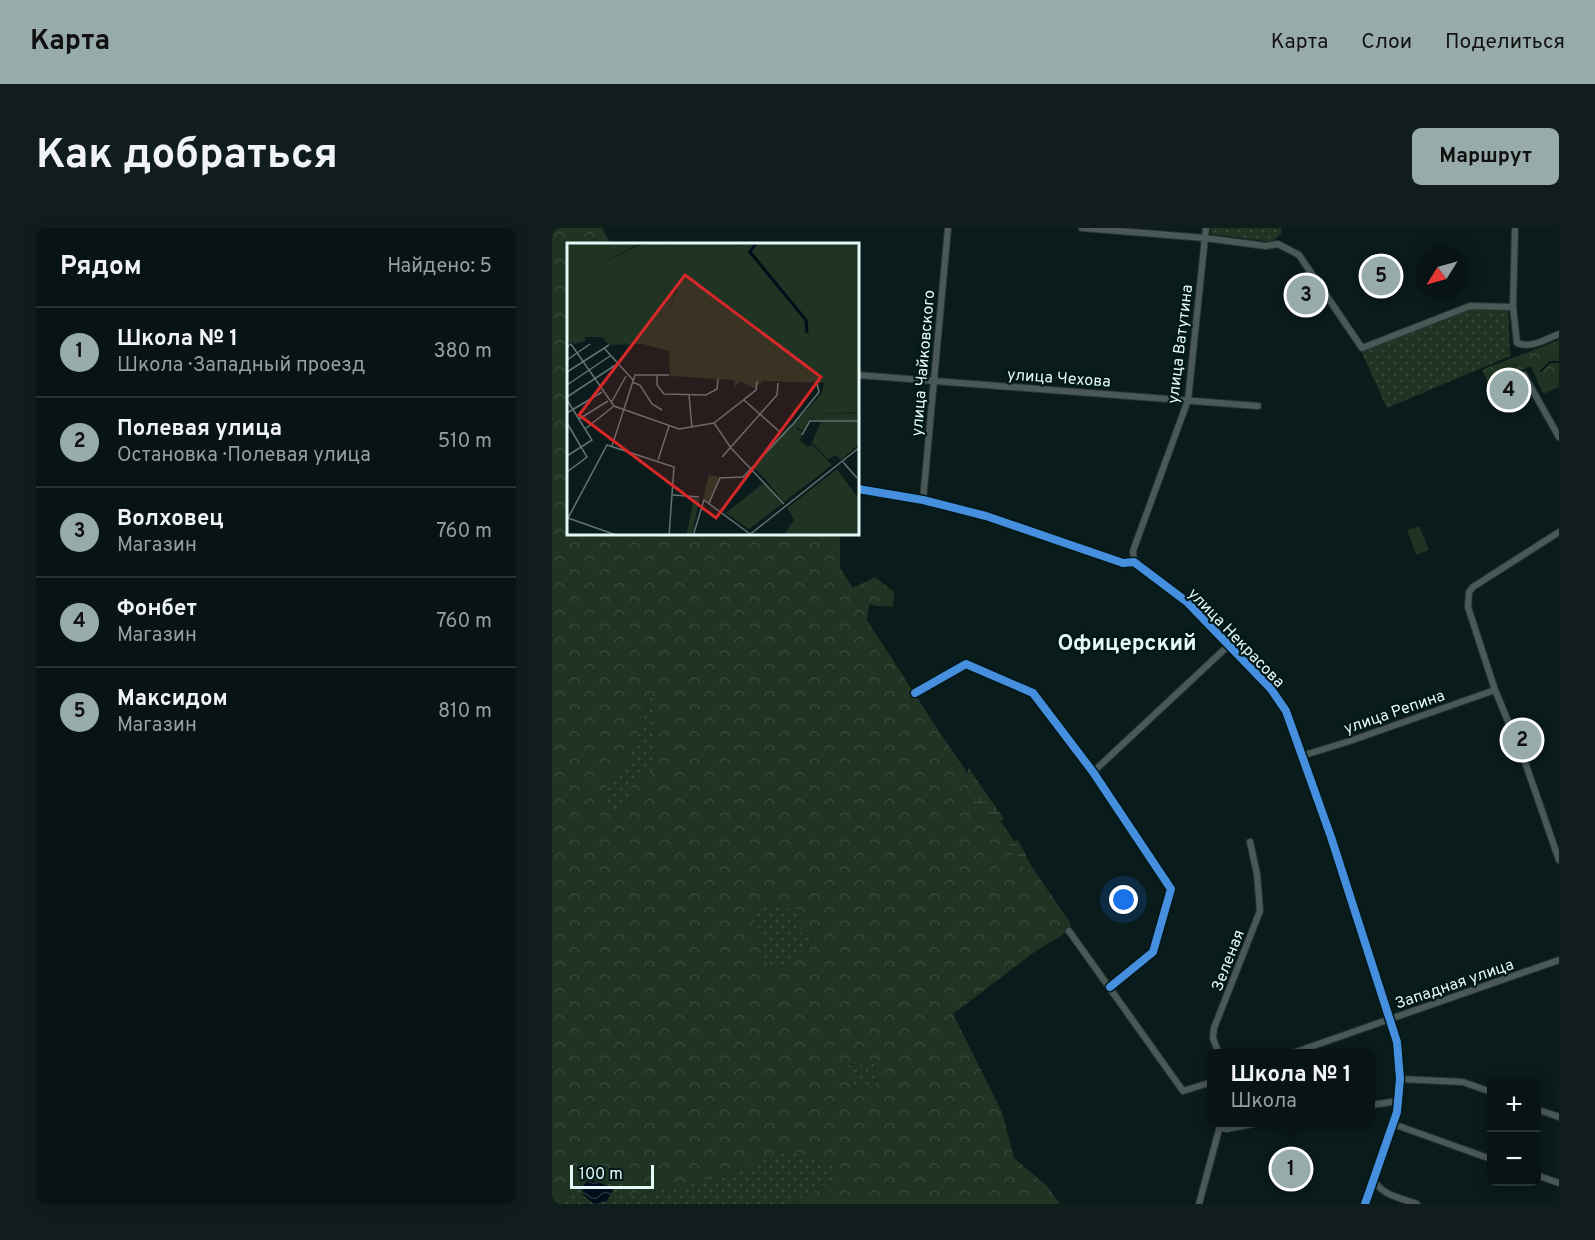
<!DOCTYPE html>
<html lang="ru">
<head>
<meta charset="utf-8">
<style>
	:root { --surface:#081414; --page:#111d1d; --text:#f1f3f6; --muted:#989ea0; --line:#293334; --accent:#97abaa }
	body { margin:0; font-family:Overpass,sans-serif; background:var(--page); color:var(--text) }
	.controls { position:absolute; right:18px; bottom:18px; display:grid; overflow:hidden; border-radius:9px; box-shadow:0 3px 15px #0003 }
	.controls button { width:54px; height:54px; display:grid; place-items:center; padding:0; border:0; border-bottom:2px solid var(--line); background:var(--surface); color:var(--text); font:30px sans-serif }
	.compass { position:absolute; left:863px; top:18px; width:54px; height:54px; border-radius:50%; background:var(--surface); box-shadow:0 3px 15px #0003; rotate:233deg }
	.scale { position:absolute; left:18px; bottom:15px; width:84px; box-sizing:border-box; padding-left:6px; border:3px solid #e3f8f7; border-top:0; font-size:16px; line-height:21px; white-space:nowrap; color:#e3f8f7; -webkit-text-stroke:4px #001818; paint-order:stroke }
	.you { position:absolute; left:572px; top:672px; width:21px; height:21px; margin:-15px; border:4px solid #fff; border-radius:50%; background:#1a73e8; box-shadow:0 0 0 9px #1a73e833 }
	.badge { display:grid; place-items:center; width:39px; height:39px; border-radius:50%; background:var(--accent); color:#111; font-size:20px; font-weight:700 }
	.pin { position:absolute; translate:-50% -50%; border:3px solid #fff; box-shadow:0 2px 6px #0006 }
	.popup { position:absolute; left:655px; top:821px; width:168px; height:78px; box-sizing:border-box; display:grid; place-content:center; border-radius:9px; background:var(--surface); filter:drop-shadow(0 2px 4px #0005); font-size:20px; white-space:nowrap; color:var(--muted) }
	.popup b { font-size:22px; color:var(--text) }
	.popup::after { content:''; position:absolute; left:50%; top:100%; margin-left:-12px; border:12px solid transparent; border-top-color:var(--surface) }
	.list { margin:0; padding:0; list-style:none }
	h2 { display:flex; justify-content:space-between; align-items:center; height:78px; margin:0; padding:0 24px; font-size:26px }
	h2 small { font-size:20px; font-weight:400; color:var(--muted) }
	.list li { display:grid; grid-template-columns:39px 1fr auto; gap:18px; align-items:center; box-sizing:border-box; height:90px; padding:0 24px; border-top:2px solid var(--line) }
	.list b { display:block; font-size:22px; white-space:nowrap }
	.list p { margin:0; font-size:20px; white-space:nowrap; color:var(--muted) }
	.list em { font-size:20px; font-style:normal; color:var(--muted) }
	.map { position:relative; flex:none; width:1007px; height:976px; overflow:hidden; border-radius:9px }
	header { display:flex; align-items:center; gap:36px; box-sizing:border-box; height:84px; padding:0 30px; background:var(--accent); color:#111 }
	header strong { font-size:28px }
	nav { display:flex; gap:33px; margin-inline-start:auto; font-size:21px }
	.intro { display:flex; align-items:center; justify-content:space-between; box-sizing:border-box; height:144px; padding:0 36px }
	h1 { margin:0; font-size:42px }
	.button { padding:15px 27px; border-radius:9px; background:var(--accent); color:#111; font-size:21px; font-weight:700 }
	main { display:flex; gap:36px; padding:0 36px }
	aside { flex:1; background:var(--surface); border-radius:9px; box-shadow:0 3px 15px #0003 }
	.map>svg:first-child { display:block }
	.grass { fill:url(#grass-dots) }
	.forest { fill:url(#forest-crowns); fill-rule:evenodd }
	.wetland { fill:url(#wetland-marsh) }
	.garden { fill:#1f3423 }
	.water { fill:url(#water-waves) }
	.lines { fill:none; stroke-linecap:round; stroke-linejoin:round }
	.stream { stroke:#010d1b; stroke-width:1.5 }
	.minor-casing { stroke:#293535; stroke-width:8 }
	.minor { stroke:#4b5858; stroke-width:6 }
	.cycleway-casing { stroke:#001818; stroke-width:11 }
	.cycleway { stroke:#468fdf; stroke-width:8 }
	.labels { text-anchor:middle; stroke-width:4.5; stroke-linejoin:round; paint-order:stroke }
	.street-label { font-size:16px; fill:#e3f8f7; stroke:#001818 }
	.district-label { font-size:22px; font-weight:bold; fill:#e3f8f7; stroke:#001818 }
	.inset-river { fill:none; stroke:#010d1b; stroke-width:3 }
	.inset-road { fill:none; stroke:#617373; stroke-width:1.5 }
	.view { fill:#d62828; fill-opacity:0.15; stroke:#d62828; stroke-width:3 }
	.inset-edge { fill:none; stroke:#e3f8f7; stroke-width:3 }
</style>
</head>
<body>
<header>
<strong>Карта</strong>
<nav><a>Карта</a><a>Слои</a><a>Поделиться</a></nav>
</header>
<div class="intro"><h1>Как добраться</h1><a class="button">Маршрут</a></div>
<main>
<aside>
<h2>Рядом<small>Найдено: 5</small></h2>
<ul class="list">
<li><span class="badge">1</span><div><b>Школа № 1</b><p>Школа · Западный проезд</p></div><em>380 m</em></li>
<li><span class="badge">2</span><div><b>Полевая улица</b><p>Остановка · Полевая улица</p></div><em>510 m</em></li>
<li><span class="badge">3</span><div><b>Волховец</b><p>Магазин</p></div><em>760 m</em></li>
<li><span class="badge">4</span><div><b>Фонбет</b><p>Магазин</p></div><em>760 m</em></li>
<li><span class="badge">5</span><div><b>Максидом</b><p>Магазин</p></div><em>810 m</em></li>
</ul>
</aside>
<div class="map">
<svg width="1007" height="976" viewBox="0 0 1007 976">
	<defs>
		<pattern id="grass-dots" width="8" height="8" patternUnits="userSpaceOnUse" patternTransform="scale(1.5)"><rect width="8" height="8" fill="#1f3423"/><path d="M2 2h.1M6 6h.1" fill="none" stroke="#354839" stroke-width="1.8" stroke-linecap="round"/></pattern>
		<pattern id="forest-crowns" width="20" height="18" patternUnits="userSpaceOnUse" patternTransform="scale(1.5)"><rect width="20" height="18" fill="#1f3423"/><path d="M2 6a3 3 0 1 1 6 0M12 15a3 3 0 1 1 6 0" fill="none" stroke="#354839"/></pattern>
		<pattern id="wetland-marsh" width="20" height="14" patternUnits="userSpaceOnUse" patternTransform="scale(1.5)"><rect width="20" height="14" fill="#1f3423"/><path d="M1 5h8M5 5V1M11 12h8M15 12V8" fill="none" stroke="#354839"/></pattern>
		<pattern id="water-waves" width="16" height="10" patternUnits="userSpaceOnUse" patternTransform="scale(1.5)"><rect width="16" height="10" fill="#010d1b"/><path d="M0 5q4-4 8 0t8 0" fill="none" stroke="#26313d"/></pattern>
	</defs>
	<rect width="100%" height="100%" fill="#0a1b1b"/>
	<!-- grass -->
	<path class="grass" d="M 659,0 L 730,0 L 729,6 L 720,14 L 658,6 Z
		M 920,76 L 956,76 L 958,128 L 835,180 L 809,123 Z
		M 101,462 L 104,542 L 79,558 L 77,576 L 62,585 L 51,582 L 56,554 L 77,529 Z
		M 207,675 L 251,683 L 262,709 L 250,728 L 220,742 L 212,729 L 203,694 Z
		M 322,836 L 324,858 L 303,862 L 292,837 Z
		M 233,921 L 287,941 L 281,953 L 242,974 L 235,976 L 11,976 C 17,960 27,950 40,940 L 56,945 L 70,946 L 71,966 L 100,964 L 179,947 Z"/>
	<!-- forest -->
	<path class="forest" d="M 0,0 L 50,0 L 59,16 L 16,16 L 16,306 L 288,306 L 288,340 L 301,360 L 323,349 L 342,364 L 341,379 L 317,377 L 315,392 L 386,502 L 519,696 L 517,703 L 481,725 L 401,786 L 450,884 L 462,930 L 495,958 L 508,976 L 235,976 L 242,974 L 281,953 L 287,941 L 233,921 L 179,947 L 100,964 L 71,967 L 70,946 L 56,946 L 40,940 C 27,951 17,960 11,976 L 0,976 ZM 100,464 L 104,542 L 79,558 L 77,576 L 62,585 L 51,582 L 56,554 L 77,529 ZM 208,675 L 250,683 L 247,704 L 262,710 L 250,728 L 220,742 L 212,729 L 203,694 ZM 322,836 L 324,857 L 303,862 L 292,837 Z
		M 1007,112 L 1007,159 L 991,166 L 979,138 L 937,157 L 930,142 Z"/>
	<!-- wetland -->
	<path class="wetland" d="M 416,539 L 452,591 L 444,596 L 416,568 Z
		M 466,612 L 483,645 L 464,636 L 456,617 Z"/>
	<!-- garden -->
	<path class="garden" d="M 867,298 L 877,322 L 864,327 L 855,302 Z"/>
	<!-- water -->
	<path class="water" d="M 37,951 L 62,960 L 55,973 L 42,976 L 31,967 L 31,958 Z"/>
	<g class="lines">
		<!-- stream -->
		<path class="stream" d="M 989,143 L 998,134 L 1007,134"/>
		<!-- minor casing -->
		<g class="minor-casing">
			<path id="minor" d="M 530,0 L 653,10 L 714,18 L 726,16 L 747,27 L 810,120 L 918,78 L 961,79
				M 963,0 L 961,79 L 965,115 C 979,121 994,111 1007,106
				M 306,147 L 706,178
				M 972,147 L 1007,209
				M 306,261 L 371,272 L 434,288 L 571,335 L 582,334 L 635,374 L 719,461 L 734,483 L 779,609 L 845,814 L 848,851 L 845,884 L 813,976
				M 371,272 L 396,0
				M 1007,304 L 921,359 L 917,364 L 916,379 L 943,462 L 963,510 L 966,514 L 1007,632
				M 582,334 L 581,323 L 636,172 L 654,0
				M 363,465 L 414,436 L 481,465 L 541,544 L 619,661 L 601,724 L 558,759
				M 749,528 L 795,514 L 943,462
				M 541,544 L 677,417
				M 517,703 L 631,863 L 660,854
				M 667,826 L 661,810 L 662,800 L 708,683 L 705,646 L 698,614
				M 738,826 L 1007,732
				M 848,851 L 911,854 L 939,864
				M 819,877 L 847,873
				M 984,881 L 1007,889
				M 841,896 L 939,931
				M 668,898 L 674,901 L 711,894
				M 984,947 L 1007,955
				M 822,951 C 828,967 849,970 865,976
				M 647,976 L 669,894"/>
		</g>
		<!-- minor -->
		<use href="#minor" class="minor"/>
		<!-- cycleway casing -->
		<g class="cycleway-casing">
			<path id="cycleway" d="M 306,261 L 371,272 L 434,288 L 571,335 L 582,334 L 635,374 L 719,461 L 734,483 L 779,609 L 845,814 L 848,851 L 845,884 L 813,976
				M 363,465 L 414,436 L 481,465 L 541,544 L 619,661 L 601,724 L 558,759"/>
		</g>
		<!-- cycleway -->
		<use href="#cycleway" class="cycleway"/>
	</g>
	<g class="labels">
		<!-- street labels -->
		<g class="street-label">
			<text transform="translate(627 116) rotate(-83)" y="6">улица Ватутина</text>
			<text transform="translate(370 135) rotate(-85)" y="6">улица Чайковского</text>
			<text transform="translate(507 149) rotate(4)" y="6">улица Чехова</text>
			<text transform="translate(685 409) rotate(46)" y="6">улица Некрасова</text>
			<text transform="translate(842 483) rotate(-19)" y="6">улица Репина</text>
			<text transform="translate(675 732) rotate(-69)" y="6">Зеленая</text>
			<text transform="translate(902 755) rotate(-19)" y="6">Западная улица</text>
		</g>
		<!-- district labels -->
		<g class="district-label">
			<text x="575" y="422">Офицерский</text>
		</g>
	</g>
	<!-- overview -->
	<g transform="translate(15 15)">
		<rect width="292" height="292" fill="#0a1b1b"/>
		<path d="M 91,0 L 98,0 L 94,10 L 116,31 L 119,41 L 109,47 L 101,70 L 93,75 L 99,50 L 90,23 ZM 115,10 L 118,18 L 164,27 L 200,51 L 167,31 L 115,21 L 109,16 ZM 264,41 L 223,55 L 195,57 L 220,48 ZM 222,182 L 236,189 L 233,197 L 241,204 L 198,236 L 186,224 ZM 142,232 L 152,234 L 143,260 L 136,255 Z" fill="#1f3423"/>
		<path d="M 0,0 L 74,0 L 30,22 L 77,0 L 91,0 L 91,23 L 99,50 L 93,75 L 101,70 L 112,42 L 119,41 L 116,31 L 94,10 L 98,0 L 175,0 L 163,5 L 177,0 L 292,0 L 292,169 L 248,171 L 236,188 L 230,184 L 221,194 L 226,182 L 255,150 L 257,140 L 196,138 L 187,145 L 173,138 L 168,144 L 167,137 L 103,133 L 102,108 L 76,101 L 42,102 L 35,94 L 17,94 L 19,97 L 9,101 L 0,98 ZM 114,11 L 118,18 L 164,27 L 190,45 L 167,31 L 115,21 L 109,15 ZM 257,43 L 223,55 L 196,57 L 220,48 ZM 254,179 L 292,179 L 292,201 L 274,217 L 269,212 L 261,216 L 245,199 ZM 270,226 L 292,256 L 292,292 L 217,291 L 227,277 L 220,265 ZM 134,249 L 125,292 L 119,293 L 127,255 L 132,256 Z" fill="#1f3423" fill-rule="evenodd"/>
		<path d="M 245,201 L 265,222 L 217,259 L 198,236 ZM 198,239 L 216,260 L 182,286 L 159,270 Z" fill="#1f3423"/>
		<path d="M 292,170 L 292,178 L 245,177 L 248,171 Z" fill="#1f3423"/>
		<path class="inset-river" d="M 189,0 L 183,9 L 239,77 L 240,90"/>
		<path class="inset-road" d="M 0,104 L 4,101 L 47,163 L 112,186 L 147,180 L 189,147 L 190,138M 37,105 L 66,137M 0,117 L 23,101M 0,129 L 42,102M 90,132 L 90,142 L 97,151 L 139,152 L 150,146 L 151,136M 65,139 L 73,142 L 85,161 L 95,167M 0,142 L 43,113M 122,152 L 125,185M 0,154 L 50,121M 0,157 L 25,197 L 0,213M 177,157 L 214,190M 44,160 L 59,133M 0,170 L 35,149M 12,176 L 41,158M 0,180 L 20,214 L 0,229M 147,180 L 164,205 L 217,261M 18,186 L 47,163M 235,192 L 243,178 L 293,178M 45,203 L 68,132 L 102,132M 155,214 L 210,152 L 211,140M 91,217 L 102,183M 276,219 L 290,235M 106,252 L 132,254M 142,260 L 153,235 L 176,234 L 227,180 L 252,149 L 250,140M 1,275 L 52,293M 0,277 L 40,202 L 107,224 L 102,293M 126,293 L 137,257 L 183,291M 181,293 L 293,204"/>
		<path class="view" d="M 118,32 L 254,134 L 149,275 L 12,172 Z"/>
		<rect width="292" height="292" class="inset-edge"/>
	</g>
</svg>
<div class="controls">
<button>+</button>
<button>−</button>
</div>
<svg class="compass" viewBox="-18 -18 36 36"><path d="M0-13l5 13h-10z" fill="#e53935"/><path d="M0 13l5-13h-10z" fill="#989ea0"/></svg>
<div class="scale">100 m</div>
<div class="you"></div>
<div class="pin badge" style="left:739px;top:941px">1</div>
<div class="popup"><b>Школа № 1</b>Школа</div>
<div class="pin badge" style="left:970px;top:512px">2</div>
<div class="pin badge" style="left:754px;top:67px">3</div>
<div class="pin badge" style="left:957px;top:162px">4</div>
<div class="pin badge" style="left:829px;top:48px">5</div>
</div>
</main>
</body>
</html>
